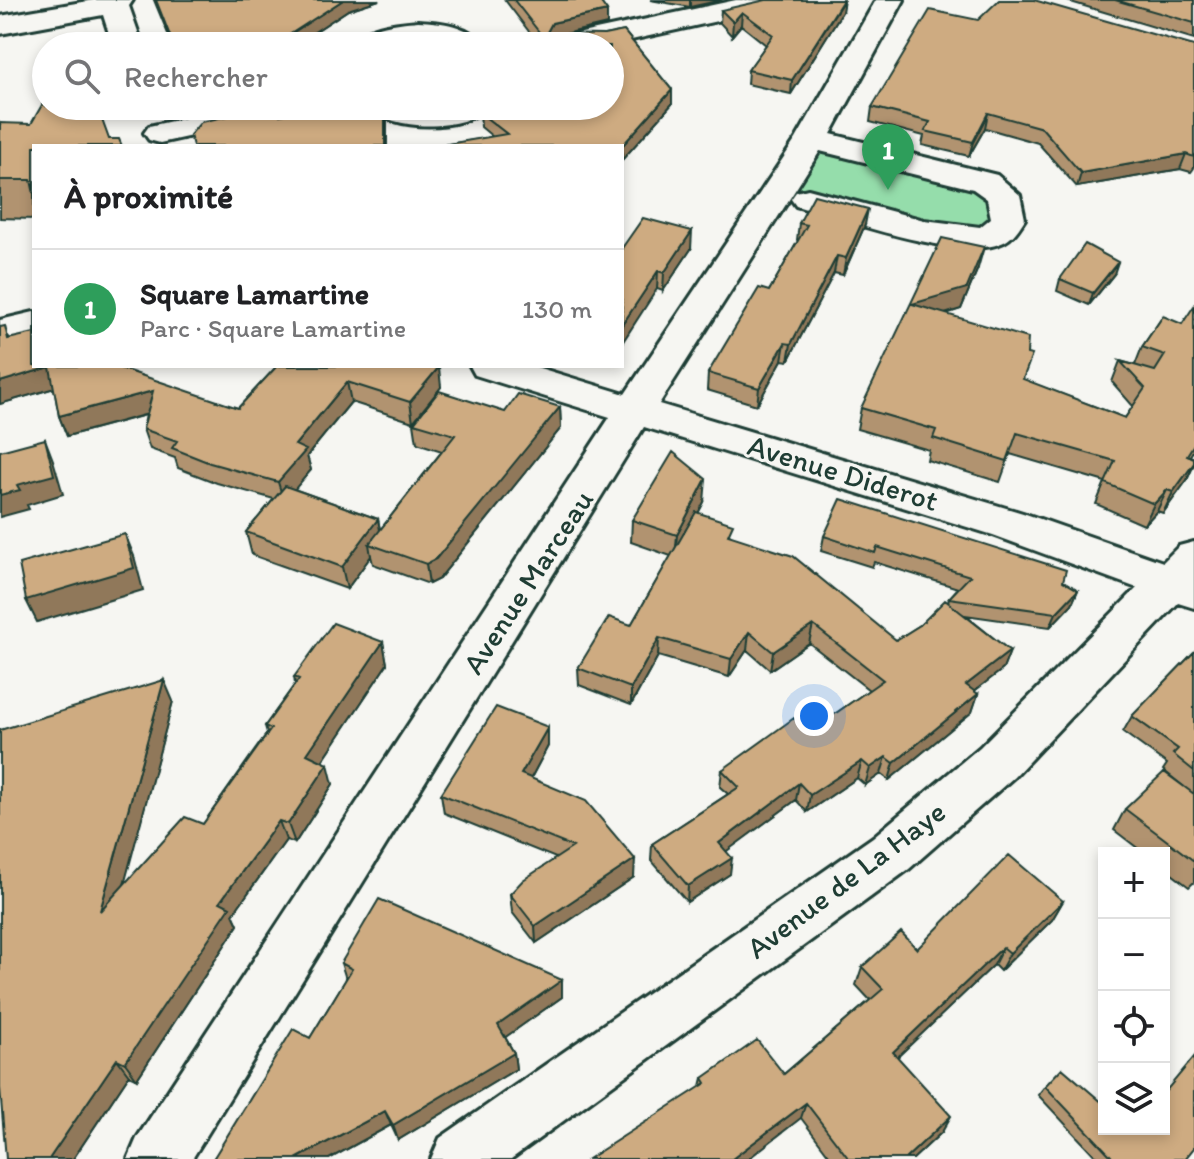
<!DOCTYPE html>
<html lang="fr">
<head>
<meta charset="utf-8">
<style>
	:root { --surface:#fff; --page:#f2f2f2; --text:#202124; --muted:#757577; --line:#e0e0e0; --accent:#b45309 }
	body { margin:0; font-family:Itim,sans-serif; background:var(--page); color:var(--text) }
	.controls { position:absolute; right:24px; bottom:24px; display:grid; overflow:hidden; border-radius:0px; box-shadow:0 4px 12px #0003 }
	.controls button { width:72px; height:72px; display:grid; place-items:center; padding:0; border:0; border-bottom:2px solid var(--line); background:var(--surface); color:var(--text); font:40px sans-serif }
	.you { position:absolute; left:814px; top:716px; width:28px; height:28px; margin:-20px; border:6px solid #fff; border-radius:50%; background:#1a73e8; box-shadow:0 0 0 12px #1a73e833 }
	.badge { display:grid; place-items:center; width:52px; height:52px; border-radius:50%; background:var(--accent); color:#fff; font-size:26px; font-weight:700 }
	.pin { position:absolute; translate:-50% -66px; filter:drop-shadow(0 2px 4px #0008) }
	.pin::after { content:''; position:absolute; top:42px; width:28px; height:24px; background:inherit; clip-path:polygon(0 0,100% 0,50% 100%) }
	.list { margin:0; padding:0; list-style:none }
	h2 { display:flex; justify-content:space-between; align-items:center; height:104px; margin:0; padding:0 32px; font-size:34px }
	h2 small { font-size:26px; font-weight:400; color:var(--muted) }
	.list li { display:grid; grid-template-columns:52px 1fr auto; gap:24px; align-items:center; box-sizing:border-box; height:120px; padding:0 32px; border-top:2px solid var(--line) }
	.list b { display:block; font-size:30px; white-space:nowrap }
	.list p { margin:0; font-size:26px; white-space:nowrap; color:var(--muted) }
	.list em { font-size:26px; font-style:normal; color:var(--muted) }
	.icon { flex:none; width:44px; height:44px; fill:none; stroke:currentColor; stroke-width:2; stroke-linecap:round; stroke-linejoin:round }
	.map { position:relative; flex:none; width:1194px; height:1159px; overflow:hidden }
	.search { position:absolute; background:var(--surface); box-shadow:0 4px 12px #0003; left:32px; top:32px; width:592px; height:88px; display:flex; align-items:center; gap:20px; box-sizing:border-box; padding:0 28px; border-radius:44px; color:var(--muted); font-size:30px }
	.panel { position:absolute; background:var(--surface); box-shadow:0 4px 12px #0003; left:32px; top:144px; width:592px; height:224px; border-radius:0px }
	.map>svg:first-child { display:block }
	.green { fill:#95ddab; stroke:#5a8d70; stroke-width:2 }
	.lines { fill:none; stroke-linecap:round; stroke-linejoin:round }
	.street-casing { stroke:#1f3d34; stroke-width:6 }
	.street { fill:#f6f6f2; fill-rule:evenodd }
	.wall { fill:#b1936f; stroke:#1f3d34; stroke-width:2 }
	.shaded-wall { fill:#90785a; stroke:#1f3d34; stroke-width:2 }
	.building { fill:#ceab81; stroke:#1f3d34; stroke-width:2 }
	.labels { text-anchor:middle; stroke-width:6; stroke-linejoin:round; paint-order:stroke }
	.street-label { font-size:30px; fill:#1f3d34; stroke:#f6f6f2 }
</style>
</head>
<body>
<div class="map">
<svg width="1194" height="1159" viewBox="0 0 1194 1159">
	<rect width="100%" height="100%" fill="#f6f6f2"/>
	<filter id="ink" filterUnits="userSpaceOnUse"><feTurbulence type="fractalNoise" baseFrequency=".0125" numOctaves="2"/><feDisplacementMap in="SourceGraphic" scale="16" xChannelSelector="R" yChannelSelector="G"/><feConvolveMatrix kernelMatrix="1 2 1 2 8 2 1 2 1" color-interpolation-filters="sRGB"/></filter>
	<g filter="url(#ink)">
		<!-- green -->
		<path class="green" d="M 812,139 L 972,178 L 1008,219 L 956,236 L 778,191 Z"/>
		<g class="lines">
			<!-- street casing -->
			<g class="street-casing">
				<path id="street" d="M 94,0 L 133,0 L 129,6 L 143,46 L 113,46 L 103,15 L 0,34 L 0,16 Z
					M 736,0 L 790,0 L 786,6 L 776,8 L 604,46 L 548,46 L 553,40 L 563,37 Z
					M 876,0 L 904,0 L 831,134 L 997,175 L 1020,195 L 1025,219 C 1019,228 1014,237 1004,242 C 962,263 842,219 796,206 L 791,199 L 796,192 L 808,189 L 924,220 L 980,227 L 991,218 L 987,199 L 973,189 L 820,151 L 659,404 L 1023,513 L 1163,562 L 1179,546 L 1194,542 L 1194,608 L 1178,603 L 1014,777 L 909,869 L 511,1159 L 431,1159 L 440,1138 L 873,837 L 980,747 L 1137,588 L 993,535 L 644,427 L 192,1159 L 128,1159 L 137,1138 L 610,417 L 475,375 L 470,366 L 533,366 L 625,394 L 796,139 Z
					M 418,21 C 442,22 470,25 485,46 L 452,46 L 440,40 L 418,38 L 385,46 L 349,46 C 363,26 395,23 418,21 Z
					M 241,106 L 301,106 L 296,113 L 160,143 L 149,140 L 144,133 L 149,126 Z
					M 370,106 L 487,106 C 469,132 388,132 370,106 Z
					M 34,312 L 34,336 L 0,344 L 0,320 Z"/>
			</g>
			<!-- street -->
			<use href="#street" class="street"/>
		</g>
		<!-- wall -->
		<path class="wall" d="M 154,0 L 379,0 L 348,10 L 293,46 L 173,46 Z
			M 505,0 L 599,0 L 607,11 L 607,24 L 563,35 L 604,35 L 624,31 L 672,90 L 672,104 L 622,160 L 622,146 L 436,146 L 493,137 L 481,127 L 480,113 L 487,110 L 486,106 L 610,106 L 610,46 L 540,46 Z
			M 650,0 L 722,0 L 690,7 Z
			M 1064,0 L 1194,0 L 1194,39 Z
			M 721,10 L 842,12 L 791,94 L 747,84 L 748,70 L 766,45 L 741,25 L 732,36 L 720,23 Z
			M 978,20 L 1194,46 L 1194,168 L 1191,172 L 1180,169 L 1077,187 L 1038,143 L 985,128 L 969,156 L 922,145 L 924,136 L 870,122 L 872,107 Z
			M 0,123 L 34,146 L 34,219 L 0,218 Z
			M 799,223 L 865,225 L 843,275 L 834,273 L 788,361 L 782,360 L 757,405 L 707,390 L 708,373 L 769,291 L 798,241 L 797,240 Z
			M 622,248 L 691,249 L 663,291 L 657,289 Z
			M 978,268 L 961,309 L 946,314 L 1024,380 L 1125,418 L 1133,406 L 1112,382 L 1120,361 L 1135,365 L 1142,347 L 1163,316 L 1194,449 L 1190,456 L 1194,458 L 1194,465 L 1187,480 L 1163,513 L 1157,511 L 1144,525 L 1096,504 L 1105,482 L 1010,454 L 1000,482 L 927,460 L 929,450 L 857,429 L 861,408 Z
			M 1114,274 L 1089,305 L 1057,291 L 1060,279 Z
			M 0,327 L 34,366 L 238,408 L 277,366 L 276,366 L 435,366 L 441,387 L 413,422 L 351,402 L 307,456 L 311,470 L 294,489 L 378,519 L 380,530 L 442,451 L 417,443 L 414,423 L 505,412 L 560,407 L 561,428 L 439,579 L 429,584 L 373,564 L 371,556 L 347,589 L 252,555 L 246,532 L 274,499 L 217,483 L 178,468 L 175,458 L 150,449 L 143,429 L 146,415 L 67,436 L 59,416 L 54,388 L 0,404 Z
			M 704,502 L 698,513 L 731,536 L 896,640 L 920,625 L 948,602 L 949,598 L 958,588 L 874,562 L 872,567 L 821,551 L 824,536 L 1063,581 L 1078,590 L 1072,604 L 1050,627 L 965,615 L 1010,651 L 1003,669 L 974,691 L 978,694 L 972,712 L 889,780 L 881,774 L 865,785 L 857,778 L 807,812 L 796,800 L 726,851 L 730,874 L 687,902 L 651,860 L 652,844 L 728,794 L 720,787 L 722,770 L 809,732 L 869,690 L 809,643 L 770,670 L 747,650 L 729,677 L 658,656 L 631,705 L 579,685 L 578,668 L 631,625 L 671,556 L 631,542 L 632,520 Z
			M 383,642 L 387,664 L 322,761 L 333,784 L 295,843 L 286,840 L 233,914 L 238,925 L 137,1079 L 129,1075 L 73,1159 L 6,1159 L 173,701 L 123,886 L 203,824 L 267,733 L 265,726 L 295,684 L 294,677 Z
			M 1194,652 L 1194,882 L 1189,887 L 1164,868 L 1164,853 L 1144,853 L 1114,830 L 1125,809 L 1183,786 L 1163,770 L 1167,764 L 1123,732 L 1132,716 Z
			M 548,727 L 548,746 L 531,778 L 634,877 L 536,943 L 512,912 L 510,894 L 556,858 L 444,813 L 441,794 Z
			M 1063,901 L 1052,920 L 1000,971 L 994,965 L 897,1057 L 942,1132 L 913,1159 L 832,1159 L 801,1118 L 701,1086 L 703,1078 L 784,1074 L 870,1000 L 856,985 L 862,967 Z
			M 341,963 L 562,980 L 562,997 L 505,1037 L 514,1053 L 516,1069 L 398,1140 L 391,1125 L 329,1159 L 213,1159 L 310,1038 L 346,979 Z
			M 1045,1086 L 1104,1129 L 1185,1159 L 1098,1159 L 1038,1095 Z"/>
		<!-- shaded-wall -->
		<path class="shaded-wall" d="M 343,0 L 379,0 L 348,10 L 293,46 L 272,46 Z
			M 690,0 L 722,0 L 690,7 Z
			M 844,0 L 842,12 L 791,94 L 792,80 Z
			M 607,11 L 607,24 L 552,37 L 546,34 L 552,23 Z
			M 742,12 L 741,25 L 732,36 L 733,22 Z
			M 672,90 L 672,104 L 622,160 L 622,146 Z
			M 198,106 L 227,106 L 200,112 Z
			M 385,107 L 387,121 L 387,146 L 385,146 Z
			M 988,113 L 985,128 L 969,156 L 973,142 Z
			M 1186,154 L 1180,169 L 1077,187 L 1081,173 Z
			M 868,209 L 865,225 L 843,275 L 846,258 Z
			M 692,231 L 691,249 L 663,291 L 664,273 Z
			M 984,247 L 978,268 L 961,309 L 908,325 L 912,304 Z
			M 837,256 L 834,273 L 788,361 L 791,344 Z
			M 1118,262 L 1114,274 L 1089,305 L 1093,293 Z
			M 658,271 L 657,289 L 622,343 L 622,325 Z
			M 785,343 L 782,360 L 757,405 L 759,388 Z
			M 50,367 L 58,387 L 0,404 L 0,382 Z
			M 439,367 L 441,387 L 413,422 L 410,402 Z
			M 347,382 L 351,402 L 307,456 L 311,470 L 284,502 L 278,482 L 295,445 Z
			M 153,391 L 159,411 L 67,436 L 59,416 Z
			M 560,407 L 561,428 L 439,579 L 429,584 L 426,564 Z
			M 45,439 L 53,460 L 63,494 L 27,505 L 29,509 L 0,517 L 0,495 L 17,485 Z
			M 1194,463 L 1187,480 L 1163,513 L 1173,492 Z
			M 706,479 L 704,502 L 675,557 L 677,535 Z
			M 1167,490 L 1157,511 L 1144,525 L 1154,504 Z
			M 378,519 L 382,541 L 369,544 L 371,556 L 347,589 L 342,567 Z
			M 125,534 L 134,556 L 143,590 L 37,622 L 26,600 Z
			M 1078,590 L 1072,604 L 1050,627 L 1056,613 Z
			M 813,625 L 809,643 L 770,670 L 773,652 Z
			M 749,632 L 747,650 L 729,677 L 731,659 Z
			M 659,638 L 658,656 L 631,705 L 631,688 Z
			M 383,642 L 387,664 L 313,775 L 307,754 Z
			M 1010,651 L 1003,669 L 959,703 L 966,685 Z
			M 164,680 L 173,701 L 112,930 L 100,911 Z
			M 978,694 L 972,712 L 889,780 L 894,763 Z
			M 548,727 L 548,746 L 523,793 L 521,774 Z
			M 886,757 L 881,774 L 865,785 L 870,768 Z
			M 862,761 L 857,778 L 807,812 L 810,795 Z
			M 328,764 L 333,784 L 295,843 L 288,824 Z
			M 799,783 L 796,800 L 716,859 L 719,843 Z
			M 279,821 L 286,840 L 233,914 L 238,925 L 137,1079 L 125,1063 L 220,902 Z
			M 732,858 L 730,874 L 687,902 L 688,886 Z
			M 635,859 L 634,877 L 536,943 L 535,926 Z
			M 1063,901 L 1052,920 L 1000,971 L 1010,953 Z
			M 1003,947 L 994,965 L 885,1069 L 893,1052 Z
			M 562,980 L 562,997 L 500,1041 L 498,1025 Z
			M 514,1053 L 516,1069 L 398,1140 L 393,1125 Z
			M 117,1059 L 129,1075 L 73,1159 L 49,1159 Z
			M 806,1103 L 801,1118 L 748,1159 L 732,1159 Z
			M 385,1111 L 391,1125 L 329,1159 L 296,1159 Z
			M 951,1116 L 942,1132 L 913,1159 L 905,1159 Z"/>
		<!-- building -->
		<path class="building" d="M 156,0 L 343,0 L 272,46 L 174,46 Z
			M 514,0 L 599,0 L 607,11 L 552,23 L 546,34 L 604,35 L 624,31 L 672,90 L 622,146 L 436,146 L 507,134 L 480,113 L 491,108 L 488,106 L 610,106 L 610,46 L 550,46 Z
			M 766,0 L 843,0 L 792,80 L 748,70 L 773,35 L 742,12 L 733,22 L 721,10 Z
			M 999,0 L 1034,0 L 1194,46 L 1194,157 L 1186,154 L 1081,173 L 1042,128 L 988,113 L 973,142 L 925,131 L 930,122 L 872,107 L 930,10 L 978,20 Z
			M 1115,0 L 1194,0 L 1194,23 Z
			M 46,98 L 46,106 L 97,106 L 109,139 L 119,139 L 122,146 L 34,146 L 34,194 L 31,180 L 0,180 L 0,123 L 31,124 Z
			M 323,106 L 346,111 L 368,106 L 385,107 L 385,146 L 193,146 L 190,135 L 201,122 L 264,108 L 266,114 L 278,111 L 280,115 Z
			M 814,195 L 868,209 L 846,258 L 837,256 L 791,344 L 785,343 L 759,388 L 708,373 L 759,288 L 769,291 L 807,225 L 799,223 Z
			M 643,218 L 692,231 L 664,273 L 658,271 L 622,325 L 622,248 Z
			M 942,238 L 984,247 L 967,288 L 912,304 L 1028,338 L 1027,354 L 1032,355 L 1023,379 L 1125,418 L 1145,388 L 1120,361 L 1155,371 L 1165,355 L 1142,347 L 1163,316 L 1182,324 L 1194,306 L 1194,444 L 1187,455 L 1194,458 L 1194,463 L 1173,492 L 1167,490 L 1154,504 L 1105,483 L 1115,461 L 1017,433 L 1007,461 L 933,438 L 936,430 L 861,408 Z
			M 1085,244 L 1118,262 L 1093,293 L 1060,279 Z
			M 5,326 L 8,339 L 34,333 L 34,366 L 114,366 L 238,408 L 277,366 L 435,366 L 439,367 L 410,402 L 347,382 L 295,445 L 306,450 L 278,482 L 210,463 L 172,448 L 177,441 L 143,429 L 153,391 L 59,416 L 50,367 L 0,382 L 0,327 Z
			M 439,391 L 505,412 L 518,394 L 560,407 L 436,559 L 426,564 L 369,544 L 455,435 L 414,423 Z
			M 45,439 L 54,475 L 17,485 L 20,490 L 0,495 L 0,451 Z
			M 673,452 L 706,479 L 677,535 L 632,520 Z
			M 285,486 L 378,519 L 342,567 L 246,532 Z
			M 841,499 L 1066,570 L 1063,581 L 1078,590 L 1056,613 L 949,598 L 970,576 L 877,547 L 875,553 L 824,536 Z
			M 696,512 L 733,524 L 728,535 L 793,556 L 896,640 L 920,625 L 945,600 L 1010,651 L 966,685 L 978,694 L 894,763 L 886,757 L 870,768 L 862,761 L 810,795 L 799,783 L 719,843 L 732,858 L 688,886 L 652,844 L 739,787 L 722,770 L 794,718 L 809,732 L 883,680 L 813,625 L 773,652 L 749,632 L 731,659 L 659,638 L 631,688 L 578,668 L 609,617 L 631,625 Z
			M 125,534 L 134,568 L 26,600 L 19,564 Z
			M 333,623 L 383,642 L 307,754 L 328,764 L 288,824 L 279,821 L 220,902 L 230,907 L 125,1063 L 117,1059 L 49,1159 L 6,1159 L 0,1088 L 0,730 L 164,680 L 100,911 L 185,817 L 203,824 L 271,729 L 265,726 L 299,679 L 294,677 Z
			M 1194,652 L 1194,771 L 1173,754 L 1178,749 L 1132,716 Z
			M 496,707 L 548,727 L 521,774 L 586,801 L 635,859 L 535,926 L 510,894 L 523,880 L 573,847 L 441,794 Z
			M 1164,772 L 1194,794 L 1194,861 L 1125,809 Z
			M 1009,855 L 1063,901 L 1010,953 L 1003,947 L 893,1052 L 951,1116 L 905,1159 L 849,1159 L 806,1103 L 732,1159 L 588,1159 L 706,1083 L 703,1078 L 757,1040 L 784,1074 L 883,989 L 862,967 L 901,932 L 917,949 Z
			M 379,899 L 562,980 L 498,1025 L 514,1053 L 393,1125 L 385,1111 L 296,1159 L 213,1159 L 293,1029 L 310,1038 L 352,969 L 341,963 Z
			M 1194,1057 L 1194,1148 L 1185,1159 L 1108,1159 L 1111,1156 L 1045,1086 L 1062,1068 L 1104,1104 L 1104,1129 L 1164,1129 L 1164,1093 Z"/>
	</g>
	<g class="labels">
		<!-- street labels -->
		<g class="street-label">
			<text transform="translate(843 473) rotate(17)" y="10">Avenue Diderot</text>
			<text transform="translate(528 582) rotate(-57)" y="10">Avenue Marceau</text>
			<text transform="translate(846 880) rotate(-37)" y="10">Avenue de La Haye</text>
		</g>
	</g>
</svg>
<div class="controls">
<button>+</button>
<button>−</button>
<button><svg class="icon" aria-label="locate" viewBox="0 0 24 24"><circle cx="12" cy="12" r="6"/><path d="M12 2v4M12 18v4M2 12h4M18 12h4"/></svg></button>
<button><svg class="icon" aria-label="layers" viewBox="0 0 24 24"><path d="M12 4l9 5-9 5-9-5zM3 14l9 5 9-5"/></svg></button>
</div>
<div class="you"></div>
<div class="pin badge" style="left:888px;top:190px;background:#2e9e5b">1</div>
<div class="search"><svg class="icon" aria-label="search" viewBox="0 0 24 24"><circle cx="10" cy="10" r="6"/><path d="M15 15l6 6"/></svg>Rechercher</div>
<section class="panel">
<h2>À proximité<small></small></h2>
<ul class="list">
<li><span class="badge" style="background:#2e9e5b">1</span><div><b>Square Lamartine</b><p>Parc · Square Lamartine</p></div><em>130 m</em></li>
</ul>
</section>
</div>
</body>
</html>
